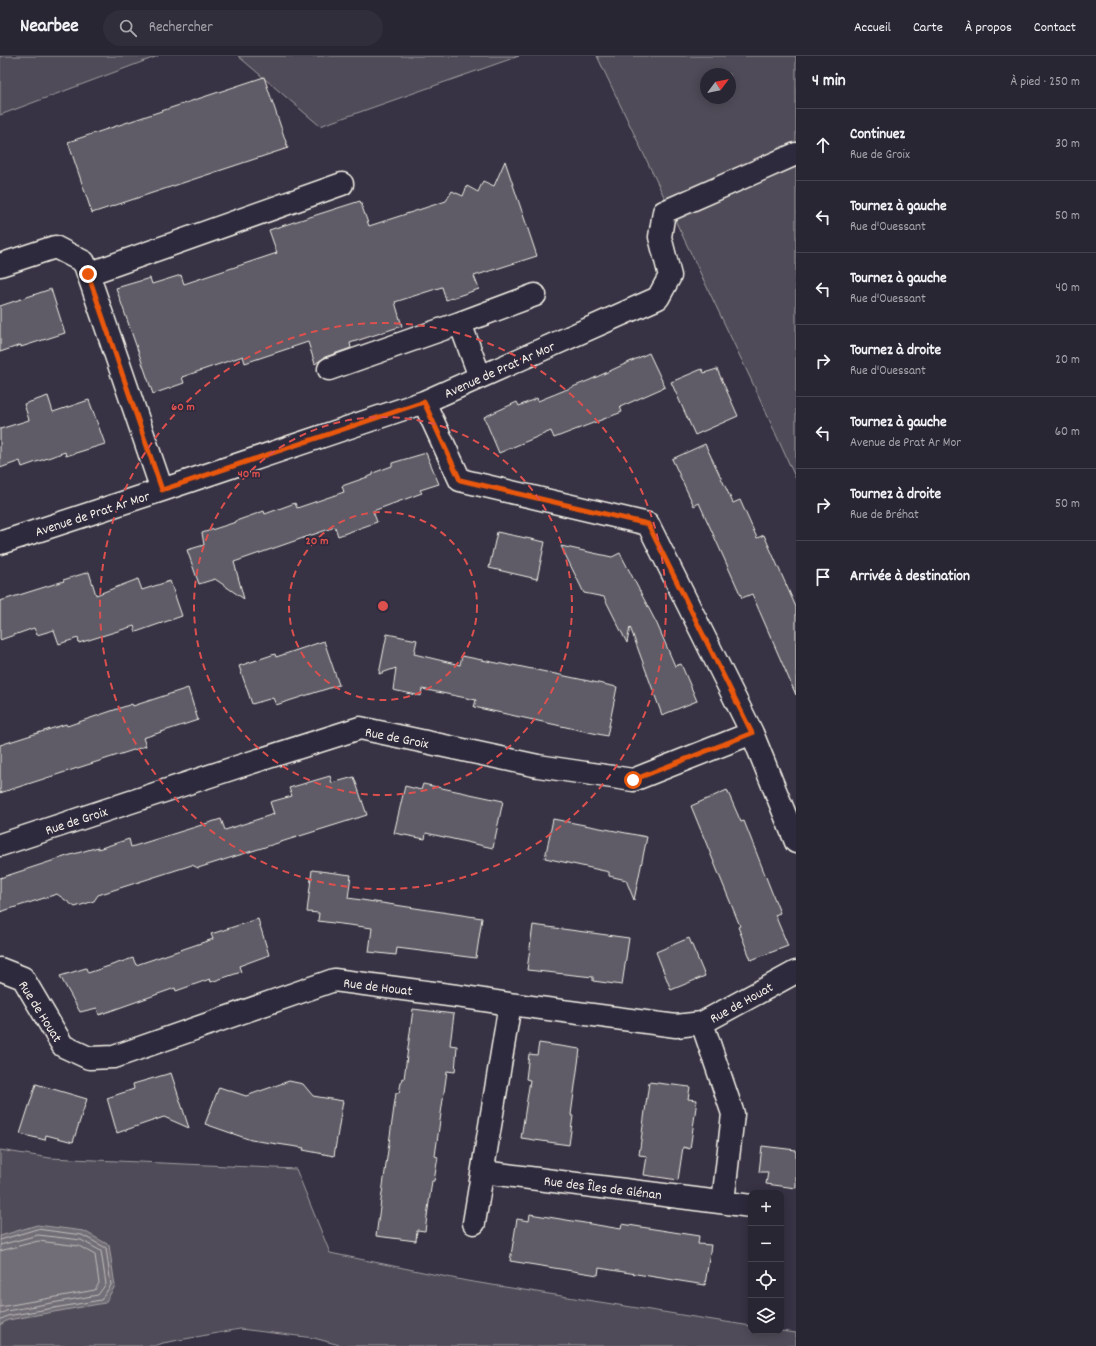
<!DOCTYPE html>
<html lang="fr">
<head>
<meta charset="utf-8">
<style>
	:root { --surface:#292633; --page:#312e3b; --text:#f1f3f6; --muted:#a5a5ac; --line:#45434e }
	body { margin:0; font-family:Dekko,sans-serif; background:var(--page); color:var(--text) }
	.controls { position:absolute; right:12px; bottom:12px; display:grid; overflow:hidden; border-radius:8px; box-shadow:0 2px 10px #0003 }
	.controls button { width:36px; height:36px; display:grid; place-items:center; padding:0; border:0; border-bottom:1px solid var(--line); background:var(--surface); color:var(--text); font:20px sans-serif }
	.compass { position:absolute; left:700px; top:12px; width:36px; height:36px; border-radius:50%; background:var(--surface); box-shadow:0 2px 10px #0003; rotate:58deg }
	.stop { position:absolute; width:12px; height:12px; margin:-9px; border:3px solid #ea580c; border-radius:50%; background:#fff }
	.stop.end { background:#ea580c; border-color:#fff; box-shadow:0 1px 4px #0008 }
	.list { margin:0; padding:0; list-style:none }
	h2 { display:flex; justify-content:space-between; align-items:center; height:52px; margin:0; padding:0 16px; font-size:17px }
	h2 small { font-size:13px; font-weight:400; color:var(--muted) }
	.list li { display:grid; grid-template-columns:26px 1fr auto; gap:12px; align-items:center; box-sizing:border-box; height:72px; padding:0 16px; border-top:1px solid var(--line) }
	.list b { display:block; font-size:15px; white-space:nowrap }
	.list p { margin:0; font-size:13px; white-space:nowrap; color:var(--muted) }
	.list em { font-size:13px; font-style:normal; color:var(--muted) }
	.icon { flex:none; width:22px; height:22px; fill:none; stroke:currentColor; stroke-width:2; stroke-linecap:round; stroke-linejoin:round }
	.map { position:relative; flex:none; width:796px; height:1290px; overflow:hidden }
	header { display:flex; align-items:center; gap:24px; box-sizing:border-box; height:56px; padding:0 20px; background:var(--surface); border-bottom:1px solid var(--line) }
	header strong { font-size:19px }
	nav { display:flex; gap:22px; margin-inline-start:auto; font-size:14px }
	.search { width:280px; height:36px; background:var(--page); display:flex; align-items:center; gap:10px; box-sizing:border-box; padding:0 14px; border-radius:22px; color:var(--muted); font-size:15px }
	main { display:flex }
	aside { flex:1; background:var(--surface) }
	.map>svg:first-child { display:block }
	.green { fill:#504b59; stroke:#a29ea0; fill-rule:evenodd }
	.water { fill:#726e77; stroke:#a6a2a4 }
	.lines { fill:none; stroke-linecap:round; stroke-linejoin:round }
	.shore { stroke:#c0bdbb; stroke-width:1 }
	.building { fill:#5f5c67; stroke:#f4f1e8 }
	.minor-casing { stroke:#f4f1e8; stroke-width:25 }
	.minor { stroke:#2f2a3d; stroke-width:22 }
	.route { stroke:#ea580c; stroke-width:5 }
	.ring { fill:none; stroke:#dc504e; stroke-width:2; stroke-dasharray:7 5 }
	.labels { text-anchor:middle; stroke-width:3.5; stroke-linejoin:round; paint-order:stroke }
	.street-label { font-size:14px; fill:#f4f1e8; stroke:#2f2a3d }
	.centre { fill:#dc504e; stroke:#2f2a3d; stroke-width:2 }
	.ring-label { font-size:12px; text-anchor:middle; font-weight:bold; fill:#dc504e; stroke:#2f2a3d; stroke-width:3.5; stroke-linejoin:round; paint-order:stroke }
</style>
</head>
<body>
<header>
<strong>Nearbee</strong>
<div class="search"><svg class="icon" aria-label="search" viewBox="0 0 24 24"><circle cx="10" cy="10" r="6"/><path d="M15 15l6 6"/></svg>Rechercher</div>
<nav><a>Accueil</a><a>Carte</a><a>À propos</a><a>Contact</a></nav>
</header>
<main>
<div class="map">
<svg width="796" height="1290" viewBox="0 0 796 1290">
	<rect width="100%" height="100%" fill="#373244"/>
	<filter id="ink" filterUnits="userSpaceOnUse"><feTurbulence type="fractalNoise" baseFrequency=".025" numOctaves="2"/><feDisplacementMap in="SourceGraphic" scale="8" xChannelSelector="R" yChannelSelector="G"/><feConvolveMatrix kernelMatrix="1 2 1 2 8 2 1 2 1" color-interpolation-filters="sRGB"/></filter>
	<g filter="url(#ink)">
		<!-- green -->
		<path class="green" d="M 0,0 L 158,0 L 0,59 Z
			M 238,0 L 519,0 L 320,70 Z
			M 597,0 L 796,0 L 796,423 L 755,332 ZM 706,18 L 730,18 L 730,42 L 706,42 Z
			M 0,1094 L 50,1102 L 296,1113 L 330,1197 L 467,1225 L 751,1270 L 751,1275 L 781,1275 L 796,1277 L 796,1290 L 343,1290 L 314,1282 L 240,1273 L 163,1287 L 155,1290 L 0,1290 Z"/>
		<!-- water -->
		<path class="water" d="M 37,1169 L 84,1175 L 109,1189 L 115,1230 L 105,1247 L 8,1264 L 0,1269 L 0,1180 Z"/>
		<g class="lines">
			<!-- shore -->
			<path class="shore" d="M 0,1184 L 37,1173 L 82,1179 L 106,1192 L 111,1229 L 101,1244 L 7,1260 L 0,1264
				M 0,1189 L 38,1179 L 81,1184 L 101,1195 L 106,1228 L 98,1239 L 6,1255 L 0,1258
				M 0,1195 L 38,1185 L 79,1190 L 95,1199 L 99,1227 L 95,1234 L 0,1251"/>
		</g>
		<!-- building -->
		<path class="building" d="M 264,21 L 288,92 L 92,157 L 68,86 Z
			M 505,105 L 537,200 L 474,220 L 479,233 L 446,244 L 442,231 L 395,246 L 402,270 L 350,287 L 351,292 L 325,301 L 315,308 L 308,286 L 245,307 L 243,300 L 182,321 L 184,327 L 153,338 L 116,232 L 150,222 L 152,228 L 181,219 L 184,228 L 277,197 L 269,174 L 360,145 L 369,170 L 446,145 L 452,135 L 463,140 L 467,130 L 478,136 L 483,125 L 494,130 Z
			M 51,233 L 65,277 L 21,291 L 21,289 L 0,296 L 0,250 Z
			M 649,297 L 665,331 L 620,351 L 622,356 L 554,382 L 551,375 L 499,397 L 484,361 L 517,346 L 519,350 L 537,342 L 538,345 L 590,324 Z
			M 702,313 L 704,317 L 717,313 L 738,360 L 695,379 L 671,326 Z
			M 48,340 L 53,356 L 89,344 L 105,388 L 66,400 L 65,396 L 22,411 L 20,405 L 0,412 L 0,373 L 29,364 L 24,348 Z
			M 705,388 L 733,447 L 740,444 L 757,482 L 764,479 L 796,551 L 796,639 L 752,538 L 742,542 L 699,447 L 694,450 L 672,403 Z
			M 426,397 L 439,428 L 420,434 L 422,437 L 373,455 L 377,466 L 338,480 L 335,471 L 234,506 L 244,543 L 215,523 L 199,528 L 187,494 L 204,489 L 202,477 L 236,466 L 236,465 L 264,455 L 265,458 L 295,447 L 297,452 L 344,436 L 342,430 L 373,419 L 373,417 L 392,410 L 392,407 Z
			M 497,476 L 545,486 L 537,523 L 489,512 Z
			M 561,490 L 612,501 L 620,497 L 657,568 L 675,610 L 681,608 L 697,645 L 662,659 L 630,571 L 627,587 L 604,541 L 584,537 Z
			M 89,516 L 96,539 L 138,523 L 142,534 L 170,525 L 182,560 L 136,576 L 134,570 L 79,587 L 78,582 L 59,588 L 54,574 L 37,579 L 34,572 L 0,584 L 0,545 L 64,525 L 63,524 Z
			M 387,578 L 417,584 L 414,598 L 460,609 L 462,600 L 512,610 L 513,609 L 617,631 L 607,680 L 474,651 L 476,644 L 422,633 L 421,640 L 393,634 L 396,612 L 379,618 Z
			M 324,585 L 339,629 L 276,649 L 273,642 L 252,648 L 239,610 L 275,598 L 276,601 Z
			M 188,632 L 198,664 L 143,682 L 146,690 L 0,737 L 0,689 L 66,668 L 67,670 L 132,648 L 133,650 Z
			M 330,720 L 332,727 L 354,721 L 367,759 L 198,812 L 192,809 L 98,839 L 94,845 L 75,851 L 57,838 L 0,856 L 0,822 L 67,800 L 98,791 L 98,793 L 129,783 L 131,791 L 221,763 L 225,774 L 274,758 L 270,746 L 292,740 L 289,732 Z
			M 423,728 L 503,745 L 493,792 L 426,777 L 425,783 L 394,777 L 405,730 L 421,734 Z
			M 727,734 L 741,766 L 744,765 L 780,857 L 775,859 L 788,890 L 751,904 L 738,871 L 740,870 L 691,750 Z
			M 553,763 L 647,781 L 634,844 L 626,824 L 609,820 L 609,816 L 545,802 Z
			M 312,814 L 351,819 L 348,842 L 482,862 L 476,902 L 397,892 L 396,899 L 369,896 L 372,872 L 318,865 L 319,857 L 307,856 Z
			M 258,863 L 269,899 L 239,910 L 241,916 L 211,926 L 210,923 L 176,935 L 175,932 L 99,959 L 97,952 L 80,956 L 60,920 L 86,912 L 88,917 L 133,902 L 136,909 L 213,883 L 211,878 Z
			M 533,869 L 629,882 L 622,929 L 593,925 L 593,921 L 527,914 Z
			M 689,882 L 705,920 L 671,934 L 656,896 Z
			M 413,953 L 454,958 L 450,989 L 457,990 L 455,1016 L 447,1015 L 435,1100 L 438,1101 L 434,1125 L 432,1125 L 425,1175 L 417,1174 L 416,1185 L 376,1180 L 396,1037 L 399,1037 L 402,1022 L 404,1023 Z
			M 539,987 L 580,993 L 571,1059 L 573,1060 L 569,1089 L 521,1082 L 530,1024 L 526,1023 L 529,998 L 537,999 Z
			M 171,1017 L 189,1072 L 164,1061 L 117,1077 L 107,1042 L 134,1033 L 133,1028 Z
			M 289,1025 L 303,1028 L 313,1040 L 343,1045 L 334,1100 L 303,1094 L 304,1092 L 251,1084 L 205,1068 L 219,1031 L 246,1040 Z
			M 649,1026 L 690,1031 L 688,1043 L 697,1044 L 690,1093 L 683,1091 L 678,1124 L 644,1119 L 647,1100 L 639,1099 Z
			M 36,1028 L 87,1043 L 73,1086 L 46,1079 L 45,1084 L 20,1078 Z
			M 762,1090 L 796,1094 L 796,1132 L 766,1128 L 768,1116 L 759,1116 Z
			M 530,1158 L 621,1173 L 622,1168 L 699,1180 L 698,1188 L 711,1189 L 705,1229 L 599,1212 L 598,1219 L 510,1205 L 517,1163 L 529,1165 Z"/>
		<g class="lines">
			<!-- minor casing -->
			<g class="minor-casing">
				<path id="minor" d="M 0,209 L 55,191 L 84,206 L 162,434
					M 88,218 L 342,128
					M 329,313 L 460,267
					M 480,321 L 460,267 L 535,239
					M 424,346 L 460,424 L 648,468 L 752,677 L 796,786
					M 0,487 L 162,434 L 424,346 L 658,242 L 670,220 L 660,181 L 664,156 L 796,98
					M 0,789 L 237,711 L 360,672 L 538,710 L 633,724 L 752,677
					M 0,913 L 23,922 L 63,990 L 89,1002 L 114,1001 L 334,924 L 464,941 L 510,948 L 676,970 L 702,967 L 796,916
					M 702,967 L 733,1058 L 723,1146
					M 483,1116 L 751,1150
					M 474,1167 L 510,948"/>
			</g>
			<!-- minor -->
			<use href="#minor" class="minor"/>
		</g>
	</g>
	<g class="lines" filter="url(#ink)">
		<!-- route -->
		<path class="route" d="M 88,218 L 162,434 L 424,346 L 460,424 L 648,468 L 752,677 L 633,724"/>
	</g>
	<!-- distance rings -->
	<g class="ring">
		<circle cx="383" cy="550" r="94"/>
		<circle cx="383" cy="550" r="189"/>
		<circle cx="383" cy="550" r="283"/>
	</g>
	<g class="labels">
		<!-- street labels -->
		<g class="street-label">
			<text transform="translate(499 313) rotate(-24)" y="5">Avenue de Prat Ar Mor</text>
			<text transform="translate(92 457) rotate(-18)" y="5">Avenue de Prat Ar Mor</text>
			<text transform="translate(397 681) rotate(11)" y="5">Rue de Groix</text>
			<text transform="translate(76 764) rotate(-18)" y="5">Rue de Groix</text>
			<text transform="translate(378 930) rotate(7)" y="5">Rue de Houat</text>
			<text transform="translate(741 946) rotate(-29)" y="5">Rue de Houat</text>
			<text transform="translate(41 955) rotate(58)" y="5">Rue de Houat</text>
			<text transform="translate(603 1131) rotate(7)" y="5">Rue des Îles de Glénan</text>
		</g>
	</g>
	<circle cx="383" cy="550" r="6" class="centre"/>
	<g class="ring-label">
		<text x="183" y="354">60 m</text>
		<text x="249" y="421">40 m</text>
		<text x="317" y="488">20 m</text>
	</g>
</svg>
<div class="controls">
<button>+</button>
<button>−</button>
<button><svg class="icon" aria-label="locate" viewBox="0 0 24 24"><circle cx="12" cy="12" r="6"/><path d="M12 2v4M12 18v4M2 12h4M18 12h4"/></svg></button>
<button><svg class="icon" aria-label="layers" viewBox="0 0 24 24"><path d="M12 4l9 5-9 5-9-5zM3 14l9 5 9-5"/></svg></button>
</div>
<svg class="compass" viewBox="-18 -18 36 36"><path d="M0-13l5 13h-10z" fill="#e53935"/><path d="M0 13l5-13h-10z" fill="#a5a5ac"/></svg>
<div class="stop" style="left:633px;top:724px"></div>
<div class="stop end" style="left:88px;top:218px"></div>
</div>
<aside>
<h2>4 min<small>À pied · 250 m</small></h2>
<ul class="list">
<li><svg class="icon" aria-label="ahead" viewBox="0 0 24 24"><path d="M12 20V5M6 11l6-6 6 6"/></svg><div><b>Continuez</b><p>Rue de Groix</p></div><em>30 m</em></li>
<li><svg class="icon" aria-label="left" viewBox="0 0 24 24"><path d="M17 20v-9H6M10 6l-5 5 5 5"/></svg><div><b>Tournez à gauche</b><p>Rue d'Ouessant</p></div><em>50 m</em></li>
<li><svg class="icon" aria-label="left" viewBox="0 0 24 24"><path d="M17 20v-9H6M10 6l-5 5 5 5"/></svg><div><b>Tournez à gauche</b><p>Rue d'Ouessant</p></div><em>40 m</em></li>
<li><svg class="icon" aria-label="right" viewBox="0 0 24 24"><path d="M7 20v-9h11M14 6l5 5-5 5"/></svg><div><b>Tournez à droite</b><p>Rue d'Ouessant</p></div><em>20 m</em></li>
<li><svg class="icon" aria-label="left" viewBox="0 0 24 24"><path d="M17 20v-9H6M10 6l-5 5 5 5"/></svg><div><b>Tournez à gauche</b><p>Avenue de Prat Ar Mor</p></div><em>60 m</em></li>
<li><svg class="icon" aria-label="right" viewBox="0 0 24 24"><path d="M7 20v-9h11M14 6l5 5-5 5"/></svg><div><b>Tournez à droite</b><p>Rue de Bréhat</p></div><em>50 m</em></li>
<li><svg class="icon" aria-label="arrive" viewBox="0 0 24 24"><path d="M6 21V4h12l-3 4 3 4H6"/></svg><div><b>Arrivée à destination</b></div></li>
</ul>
</aside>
</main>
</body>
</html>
